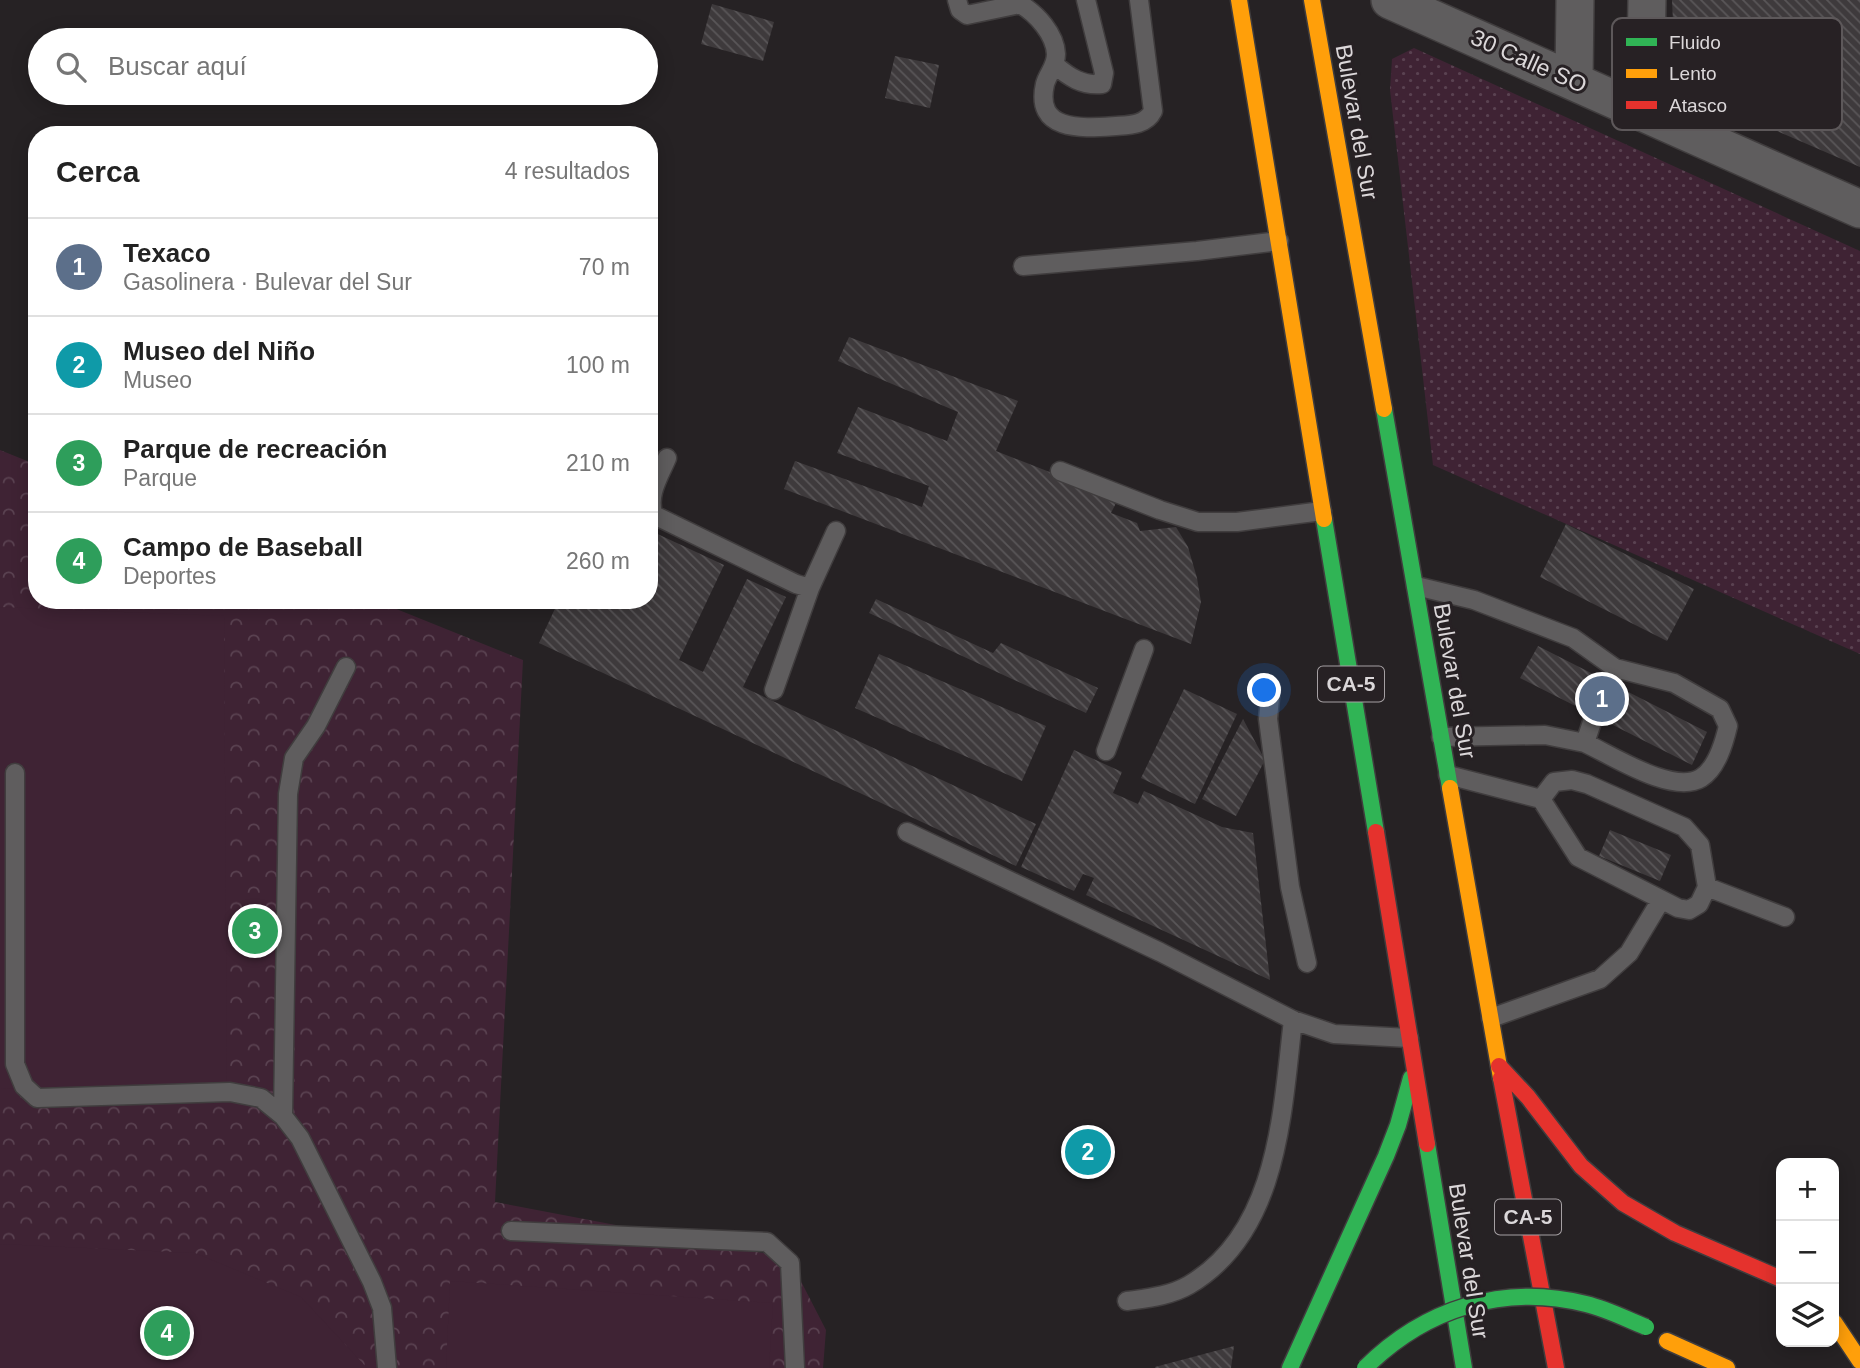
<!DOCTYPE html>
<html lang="es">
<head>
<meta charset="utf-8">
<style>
	:root { --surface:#fff; --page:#f6f6f6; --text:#222; --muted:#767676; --line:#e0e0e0; --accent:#b45309 }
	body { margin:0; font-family:Arial,sans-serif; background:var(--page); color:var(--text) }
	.controls { position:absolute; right:21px; bottom:21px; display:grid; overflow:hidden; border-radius:14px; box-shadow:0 4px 18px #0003 }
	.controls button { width:63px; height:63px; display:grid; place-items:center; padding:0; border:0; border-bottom:2px solid var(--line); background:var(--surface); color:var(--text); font:35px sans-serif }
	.you { position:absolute; left:1265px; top:691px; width:24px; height:24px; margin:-18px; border:5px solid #fff; border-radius:50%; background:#1a73e8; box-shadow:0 0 0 10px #1a73e833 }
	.badge { display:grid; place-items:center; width:46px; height:46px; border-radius:50%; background:var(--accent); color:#fff; font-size:23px; font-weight:700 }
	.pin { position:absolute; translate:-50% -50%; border:4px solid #fff; box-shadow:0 2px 7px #0006 }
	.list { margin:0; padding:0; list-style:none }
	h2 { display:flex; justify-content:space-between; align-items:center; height:91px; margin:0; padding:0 28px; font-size:30px }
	h2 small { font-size:23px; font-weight:400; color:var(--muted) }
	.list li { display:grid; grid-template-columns:46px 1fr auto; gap:21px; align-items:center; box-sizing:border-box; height:98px; padding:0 28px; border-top:2px solid var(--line) }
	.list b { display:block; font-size:26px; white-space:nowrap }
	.list p { margin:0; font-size:23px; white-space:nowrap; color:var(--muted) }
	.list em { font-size:23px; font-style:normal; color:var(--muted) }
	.icon { flex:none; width:38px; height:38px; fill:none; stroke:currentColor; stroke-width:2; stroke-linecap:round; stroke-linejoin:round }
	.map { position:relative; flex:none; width:1860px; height:1368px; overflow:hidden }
	.search { position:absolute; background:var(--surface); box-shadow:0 4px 18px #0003; left:28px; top:28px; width:630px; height:77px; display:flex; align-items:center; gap:18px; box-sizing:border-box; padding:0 24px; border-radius:38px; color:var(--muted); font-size:26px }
	.panel { position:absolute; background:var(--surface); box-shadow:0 4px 18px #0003; left:28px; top:126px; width:630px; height:483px; border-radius:28px }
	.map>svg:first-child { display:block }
	.grass { fill:url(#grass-dots) }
	.park { fill:url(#park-crowns) }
	.garden { fill:#3f2334 }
	.building { fill:url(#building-back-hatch) }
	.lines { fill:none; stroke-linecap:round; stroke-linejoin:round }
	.lane-casing { stroke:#403d3e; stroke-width:21 }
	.street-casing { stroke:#403d3e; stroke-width:40 }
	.fast-casing { stroke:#403d3e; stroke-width:19 }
	.slow-casing { stroke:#403d3e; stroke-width:19 }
	.jam-casing { stroke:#403d3e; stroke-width:19 }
	.lane { stroke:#5f5d5e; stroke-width:18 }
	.street { stroke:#5f5d5e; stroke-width:37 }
	.fast { stroke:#30b455; stroke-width:16 }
	.slow { stroke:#ff9f0a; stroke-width:16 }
	.jam { stroke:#e5322d; stroke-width:16 }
	.fast-bridge-casing { stroke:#403d3e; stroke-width:19; stroke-linecap:butt }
	.fast-bridge { stroke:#30b455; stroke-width:16 }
	.labels { text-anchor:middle; stroke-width:6; stroke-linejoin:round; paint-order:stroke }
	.shield { fill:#272124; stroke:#a5a0a3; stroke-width:2 }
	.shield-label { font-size:21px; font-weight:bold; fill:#dbd7d9 }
	.street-label { font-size:23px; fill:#dbd7d9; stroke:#272124 }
	.key { fill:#272124; stroke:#5d585a; stroke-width:2 }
	.key-label { font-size:19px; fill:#dbd7d9 }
</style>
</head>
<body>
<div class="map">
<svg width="1860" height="1368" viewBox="0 0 1860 1368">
	<defs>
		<pattern id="grass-dots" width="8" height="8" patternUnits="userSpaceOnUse" patternTransform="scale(1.75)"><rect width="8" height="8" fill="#3f2334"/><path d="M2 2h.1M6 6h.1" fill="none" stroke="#5a4251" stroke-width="1.8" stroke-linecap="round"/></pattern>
		<pattern id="park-crowns" width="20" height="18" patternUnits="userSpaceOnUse" patternTransform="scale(1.75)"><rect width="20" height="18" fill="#3f2334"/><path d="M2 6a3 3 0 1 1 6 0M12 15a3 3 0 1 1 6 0" fill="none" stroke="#5a4251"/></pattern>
		<pattern id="building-back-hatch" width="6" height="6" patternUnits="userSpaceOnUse" patternTransform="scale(1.75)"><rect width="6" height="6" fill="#3e3a3c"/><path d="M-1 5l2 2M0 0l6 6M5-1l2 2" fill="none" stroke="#595658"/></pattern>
	</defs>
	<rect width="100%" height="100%" fill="#262224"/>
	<!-- grass -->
	<path class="grass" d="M 1414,48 L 1860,251 L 1860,654 L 1433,465 L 1390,90 L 1392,59 Z"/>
	<!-- park -->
	<path class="park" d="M 0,450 L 37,465 L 37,600 L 374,600 L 523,660 L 495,1202 L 789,1258 L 826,1330 L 823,1368 L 0,1368 Z"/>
	<!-- garden -->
	<path class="garden" d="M 0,607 L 224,616 L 227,1093 L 0,1088 Z
		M 0,1244 L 195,1253 L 301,1297 L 367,1368 L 0,1368 Z
		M 450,1281 L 773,1303 L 769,1368 L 446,1368 Z"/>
	<!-- building -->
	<path class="building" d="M 1672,0 L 1860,0 L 1860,167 L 1696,96 L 1696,46 L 1733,45 L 1732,19 L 1673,22 Z
		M 712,4 L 774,22 L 763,61 L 701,44 Z
		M 895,56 L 939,65 L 930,108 L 885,98 Z
		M 849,337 L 1018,401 L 996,451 L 1118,499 L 1111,513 L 1137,523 L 1140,531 L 1176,527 L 1188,547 L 1197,578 L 1201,602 L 1191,644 L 784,489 L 795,461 L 922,507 L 929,486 L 837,453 L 858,407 L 947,441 L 958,412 L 838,361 Z
		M 1566,524 L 1694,589 L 1667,641 L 1540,577 Z
		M 649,530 L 724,565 L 679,660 L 703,672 L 747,579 L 786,597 L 743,687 L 1036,824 L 1016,866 L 539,643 L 559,600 L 649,600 Z
		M 876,599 L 993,653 L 1001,643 L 1098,688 L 1086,713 L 869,613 Z
		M 1538,646 L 1707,732 L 1692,765 L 1520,678 Z
		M 879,654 L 1046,726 L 1022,781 L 855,708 Z
		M 1184,689 L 1237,714 L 1195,804 L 1141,778 Z
		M 1243,719 L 1265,760 L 1236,816 L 1202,799 Z
		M 1074,750 L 1122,772 L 1113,793 L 1138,804 L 1144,791 L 1222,827 L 1253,833 L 1270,980 L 1086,895 L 1094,878 L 1083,874 L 1074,891 L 1021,867 Z
		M 1610,830 L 1671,855 L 1660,881 L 1599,856 Z
		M 1234,1346 L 1231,1368 L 1155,1368 L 1155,1367 Z"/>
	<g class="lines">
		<!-- lane casing -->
		<g class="lane-casing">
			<path id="lane" d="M 957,0 L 960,10 L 967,15 L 1020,4 C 1037,14 1055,34 1056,54 C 1056,67 1048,73 1045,84 C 1034,133 1084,128 1116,126 C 1130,125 1146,125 1153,111 L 1139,0
				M 1055,65 C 1069,77 1082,86 1102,84 L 1104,73 L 1086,0
				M 1023,266 L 1197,251 L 1279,241
				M 667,458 C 660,475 646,496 654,515 L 796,584 L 810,588 L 836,531
				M 1060,471 L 1160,510 L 1198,522 L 1237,522 L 1322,511
				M 1416,586 L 1474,600 L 1573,638 L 1615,668 L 1610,683
				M 1271,688 L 1268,719 L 1290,887 L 1307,963
				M 774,690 L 810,588
				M 1441,737 L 1545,735 L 1585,743 L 1594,716
				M 1585,743 C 1613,756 1673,795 1701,778 C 1717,768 1724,743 1728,726 L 1720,709 L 1674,683 L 1615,668
				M 1106,751 L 1144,649
				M 15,773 L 15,1064 L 24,1086 L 37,1098 L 230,1092 L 261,1098 L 283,1116 L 300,1138 L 372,1282 L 382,1308 L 387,1368
				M 1448,775 L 1541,799 L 1578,857 L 1678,908 L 1689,910 L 1699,904 L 1707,887 L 1700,845 L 1684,827 L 1587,784 L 1572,780 L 1554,782 L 1541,799
				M 907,832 L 1160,952 L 1293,1020 L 1334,1034 L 1409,1038
				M 1707,887 L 1785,917
				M 1491,1018 L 1600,979 L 1629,953 L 1661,900
				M 283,1116 L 288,794 L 294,758 L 316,726 L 346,667
				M 511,1231 L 767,1242 L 790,1263 L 795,1368
				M 1127,1301 C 1148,1298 1170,1296 1189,1285 C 1279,1232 1282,1112 1293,1020"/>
		</g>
		<!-- street casing -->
		<g class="street-casing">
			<path id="street" d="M 1390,0 L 1860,209
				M 1574,81 L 1575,0
				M 1645,112 L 1647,0"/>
		</g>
		<!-- fast casing -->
		<g class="fast-casing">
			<path id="fast" d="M 1384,409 L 1450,788
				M 1324,519 L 1376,832
				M 1427,1144 L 1464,1368
				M 1290,1368 L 1386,1156 L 1398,1125 L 1411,1078"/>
		</g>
		<!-- slow casing -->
		<g class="slow-casing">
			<path id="slow" d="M 1239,0 L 1324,519
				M 1312,0 L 1384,409
				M 1450,788 L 1501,1078
				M 1834,1322 L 1860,1361
				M 1667,1341 L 1727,1368"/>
		</g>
		<!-- jam casing -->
		<g class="jam-casing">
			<path id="jam" d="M 1376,832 L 1427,1144
				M 1499,1066 L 1528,1097 L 1581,1166 L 1623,1203 L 1675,1233 L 1781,1279
				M 1501,1078 L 1556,1368"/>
		</g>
		<!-- lane -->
		<use href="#lane" class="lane"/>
		<!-- street -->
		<use href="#street" class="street"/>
		<!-- fast -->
		<use href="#fast" class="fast"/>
		<!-- slow -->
		<use href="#slow" class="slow"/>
		<!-- jam -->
		<use href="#jam" class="jam"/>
		<!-- fast-bridge casing -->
		<g class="fast-bridge-casing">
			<path id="fast-bridge" d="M 1365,1368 C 1424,1309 1503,1283 1586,1304 C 1607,1309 1626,1319 1646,1327"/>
		</g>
		<!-- fast-bridge -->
		<use href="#fast-bridge" class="fast-bridge"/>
	</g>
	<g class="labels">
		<!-- shield labels -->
		<g class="shield">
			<rect x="1318" y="666.5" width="66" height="35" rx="5"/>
			<rect x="1495" y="1199.5" width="66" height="35" rx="5"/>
		</g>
		<g class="shield-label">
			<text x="1351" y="691">CA-5</text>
			<text x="1528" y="1224">CA-5</text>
		</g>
		<!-- street labels -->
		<g class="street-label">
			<text transform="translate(1529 61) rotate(24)" y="8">30 Calle SO</text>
			<text transform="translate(1357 122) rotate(80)" y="8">Bulevar del Sur</text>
			<text transform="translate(1455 681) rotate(80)" y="8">Bulevar del Sur</text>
			<text transform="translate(1469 1261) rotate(81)" y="8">Bulevar del Sur</text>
		</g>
	</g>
	<!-- legend -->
	<rect x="1612" y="18" width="230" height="112" rx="10" class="key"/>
	<rect x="1626" y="38" width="31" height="8" fill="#30b455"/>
	<rect x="1626" y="69" width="31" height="9" fill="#ff9f0a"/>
	<rect x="1626" y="101" width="31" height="8" fill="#e5322d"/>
	<g class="key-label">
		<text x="1669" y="49">Fluido</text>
		<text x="1669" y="80">Lento</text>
		<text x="1669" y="112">Atasco</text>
	</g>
</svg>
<div class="controls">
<button>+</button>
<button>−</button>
<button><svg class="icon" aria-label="layers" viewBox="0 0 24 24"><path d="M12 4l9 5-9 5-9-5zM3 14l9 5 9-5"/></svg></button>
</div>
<div class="you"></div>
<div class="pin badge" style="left:1602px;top:699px;background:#5c6f8a">1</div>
<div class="pin badge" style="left:1088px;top:1152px;background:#0f9aa8">2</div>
<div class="pin badge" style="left:255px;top:931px;background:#2e9e5b">3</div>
<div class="pin badge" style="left:167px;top:1333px;background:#2e9e5b">4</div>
<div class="search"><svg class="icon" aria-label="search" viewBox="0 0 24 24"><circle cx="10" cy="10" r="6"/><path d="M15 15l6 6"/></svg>Buscar aquí</div>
<section class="panel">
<h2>Cerca<small>4 resultados</small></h2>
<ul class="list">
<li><span class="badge" style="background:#5c6f8a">1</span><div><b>Texaco</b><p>Gasolinera · Bulevar del Sur</p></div><em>70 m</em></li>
<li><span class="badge" style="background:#0f9aa8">2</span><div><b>Museo del Niño</b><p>Museo</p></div><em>100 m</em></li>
<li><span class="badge" style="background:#2e9e5b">3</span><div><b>Parque de recreación</b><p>Parque</p></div><em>210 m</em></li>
<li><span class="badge" style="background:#2e9e5b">4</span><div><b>Campo de Baseball</b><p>Deportes</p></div><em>260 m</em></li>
</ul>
</section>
</div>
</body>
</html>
